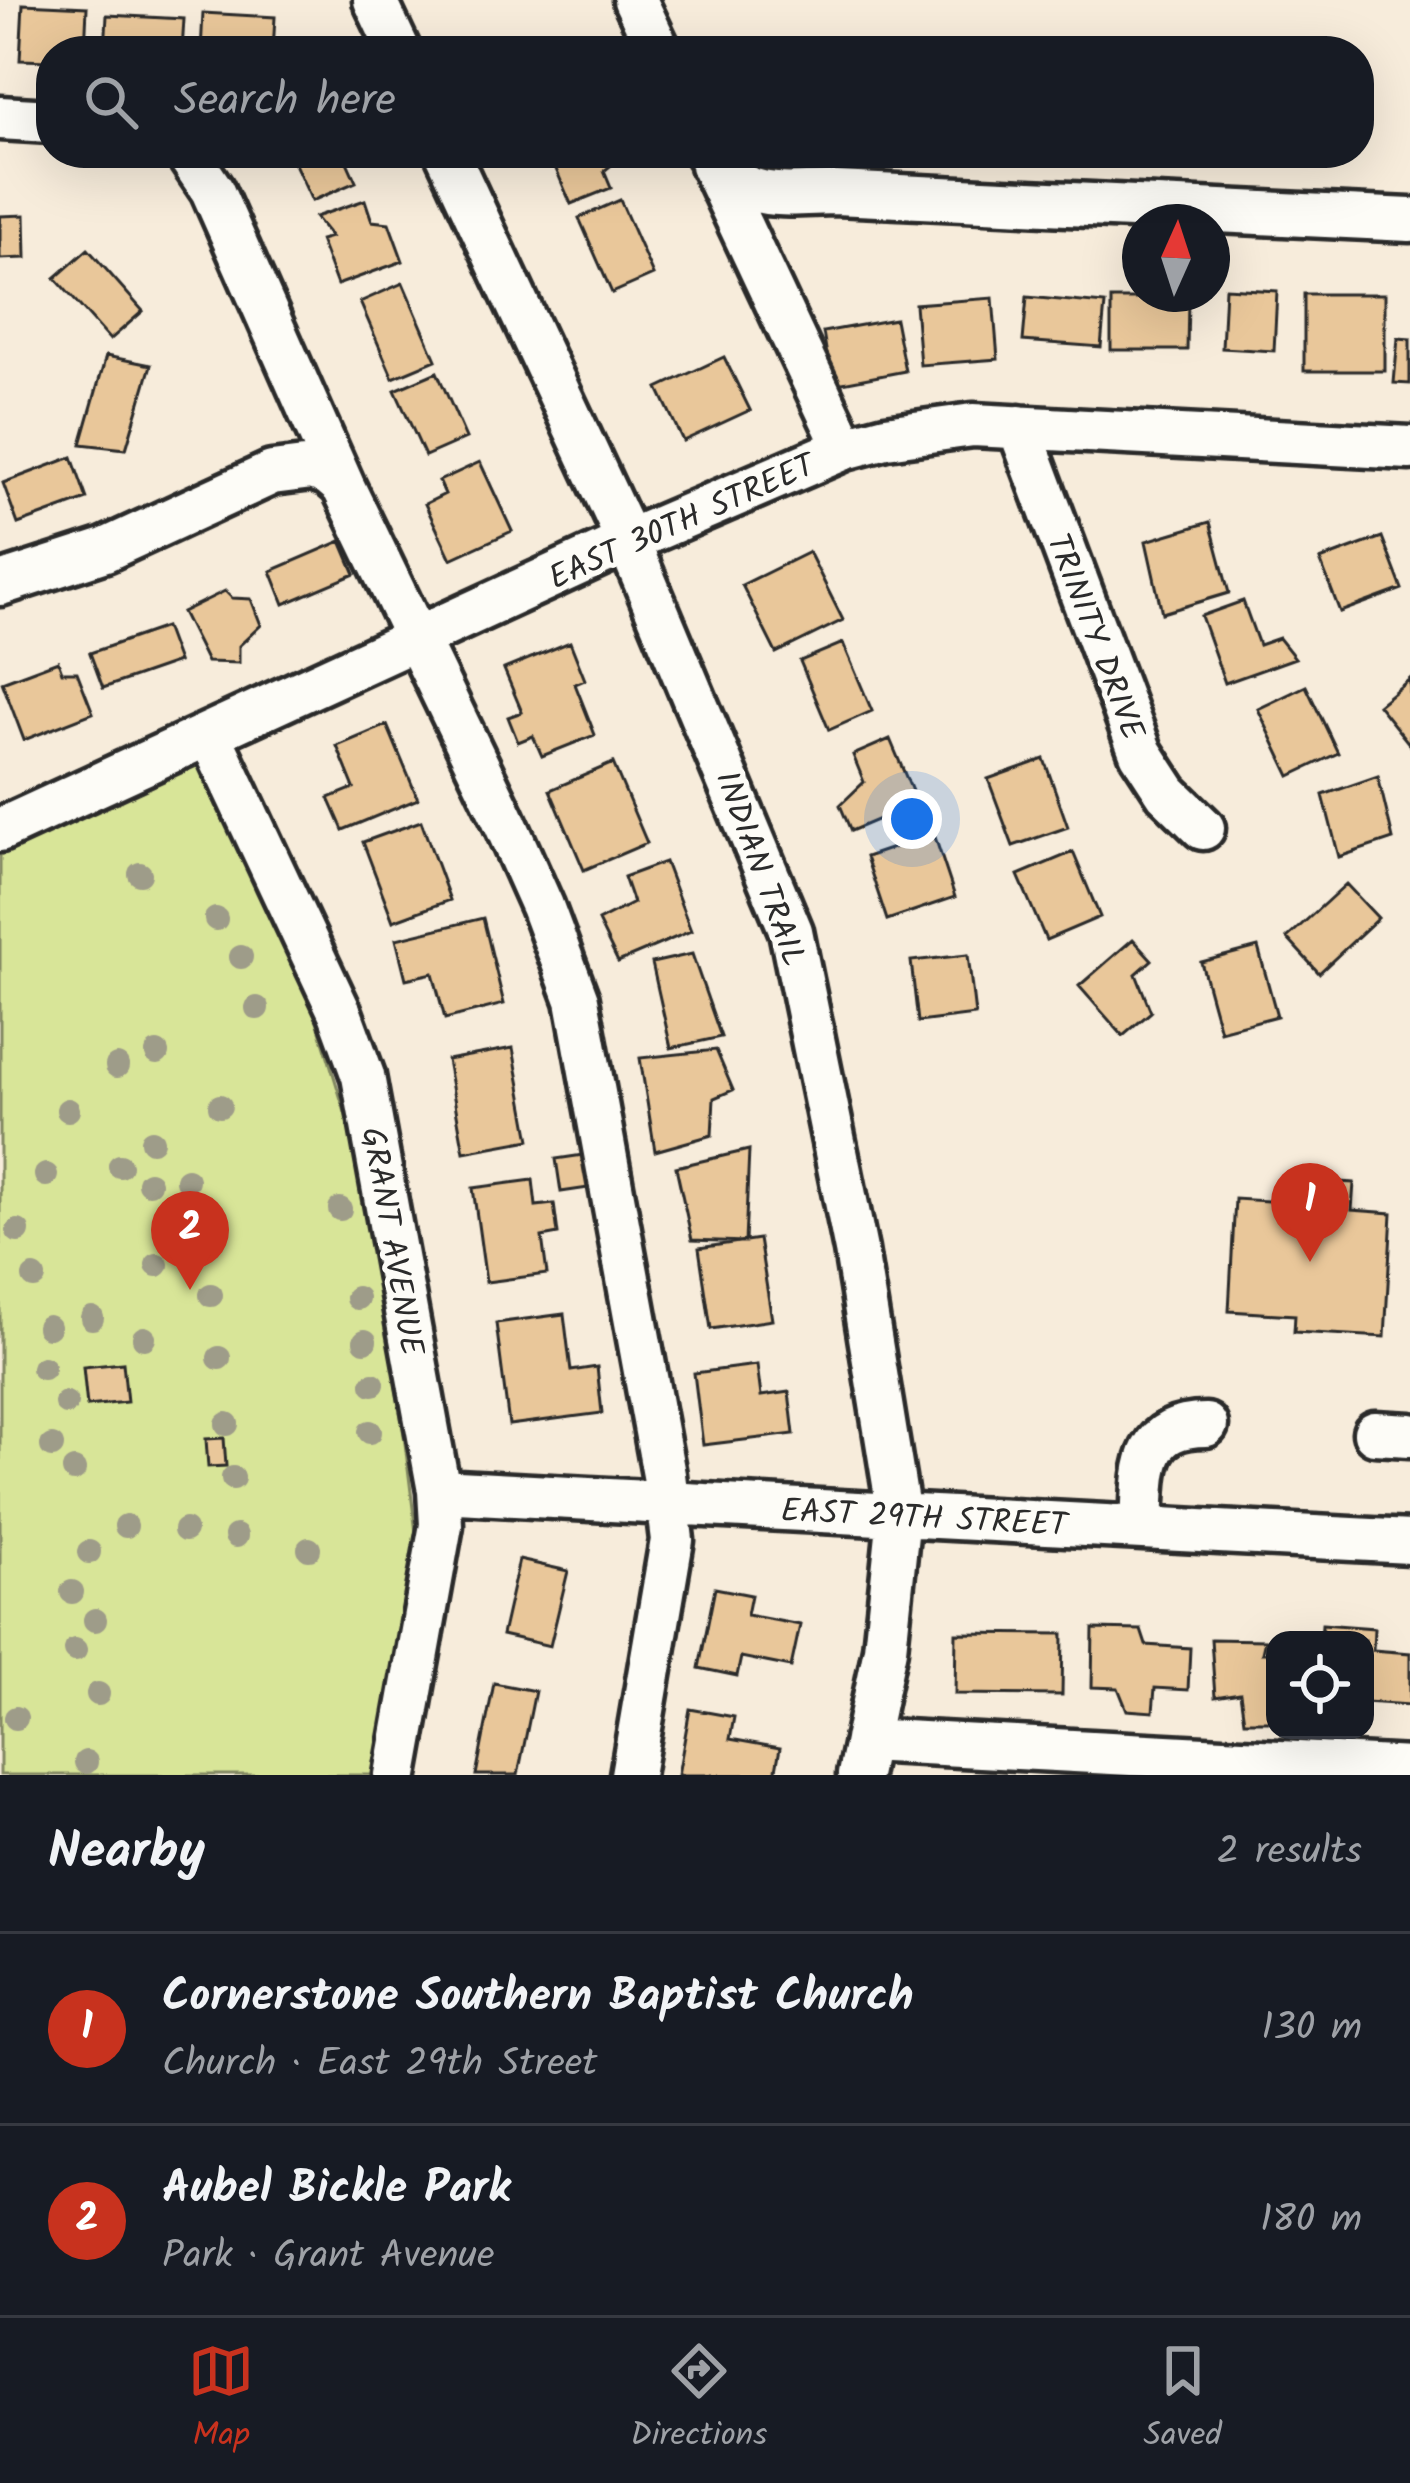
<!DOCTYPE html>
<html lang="en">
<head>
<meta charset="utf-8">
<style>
	:root { --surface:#171b24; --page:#242831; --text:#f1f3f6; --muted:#9ea1a6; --line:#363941; --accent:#c8321e }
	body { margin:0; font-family:Kalam,sans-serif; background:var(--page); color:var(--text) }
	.controls { position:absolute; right:36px; bottom:36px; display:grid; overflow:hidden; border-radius:24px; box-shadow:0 12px 48px #0002 }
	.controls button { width:108px; height:108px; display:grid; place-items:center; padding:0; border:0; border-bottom:3px solid var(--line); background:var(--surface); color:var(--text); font:60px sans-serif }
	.compass { position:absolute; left:1122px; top:204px; width:108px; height:108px; border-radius:50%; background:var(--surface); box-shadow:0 12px 48px #0002; rotate:3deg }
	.you { position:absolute; left:912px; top:819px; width:42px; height:42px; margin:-30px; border:9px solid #fff; border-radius:50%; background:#1a73e8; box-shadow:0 0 0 18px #1a73e833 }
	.badge { display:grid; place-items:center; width:78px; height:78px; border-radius:50%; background:var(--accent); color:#fff; font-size:39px; font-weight:700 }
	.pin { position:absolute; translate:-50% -99px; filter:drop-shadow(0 3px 6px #0008) }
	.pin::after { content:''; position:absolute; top:63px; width:42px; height:36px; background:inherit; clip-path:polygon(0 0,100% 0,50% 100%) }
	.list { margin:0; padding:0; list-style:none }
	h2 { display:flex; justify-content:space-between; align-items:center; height:156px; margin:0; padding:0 48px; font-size:51px }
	h2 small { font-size:39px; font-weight:400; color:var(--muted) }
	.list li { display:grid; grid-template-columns:78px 1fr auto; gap:36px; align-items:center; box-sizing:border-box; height:192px; padding:0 48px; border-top:3px solid var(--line) }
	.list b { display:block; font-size:45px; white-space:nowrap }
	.list p { margin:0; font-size:39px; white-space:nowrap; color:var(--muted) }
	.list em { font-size:39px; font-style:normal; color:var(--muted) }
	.icon { flex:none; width:66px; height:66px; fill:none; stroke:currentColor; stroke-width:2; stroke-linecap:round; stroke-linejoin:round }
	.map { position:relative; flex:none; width:1410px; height:1775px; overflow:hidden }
	.search { position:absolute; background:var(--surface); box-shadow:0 12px 48px #0002; left:36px; right:36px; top:36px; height:132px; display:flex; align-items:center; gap:30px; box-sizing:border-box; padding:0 42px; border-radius:48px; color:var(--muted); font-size:45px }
	.sheet { height:540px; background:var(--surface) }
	nav { display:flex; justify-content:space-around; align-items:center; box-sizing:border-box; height:168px; border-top:3px solid var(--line); background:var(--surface); font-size:33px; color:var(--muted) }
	nav a { display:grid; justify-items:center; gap:6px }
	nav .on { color:var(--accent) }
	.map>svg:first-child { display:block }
	.green { fill:#d8e598; stroke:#828862; stroke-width:3 }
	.building { fill:#e9c79a; stroke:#2b2b2b; stroke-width:3 }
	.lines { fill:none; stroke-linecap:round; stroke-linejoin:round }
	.minor-casing { stroke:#2b2b2b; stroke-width:51 }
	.minor { stroke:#fdfcf7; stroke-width:42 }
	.tree { fill:#9e9c89 }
	.labels { text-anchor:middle; stroke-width:10; stroke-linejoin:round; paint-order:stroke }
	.street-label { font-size:33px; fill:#2b2b2b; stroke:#fdfcf7 }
</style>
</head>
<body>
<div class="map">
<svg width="1410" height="1775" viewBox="0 0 1410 1775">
	<rect width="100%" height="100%" fill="#f7ecdb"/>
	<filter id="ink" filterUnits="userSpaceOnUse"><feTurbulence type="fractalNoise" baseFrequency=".00833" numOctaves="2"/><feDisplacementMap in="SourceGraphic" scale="24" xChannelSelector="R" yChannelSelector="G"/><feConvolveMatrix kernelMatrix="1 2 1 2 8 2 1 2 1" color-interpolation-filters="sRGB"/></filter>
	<g filter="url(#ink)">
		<!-- green -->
		<path class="green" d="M 200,764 L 307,988 L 355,1145 L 404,1435 L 416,1533 L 413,1589 L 375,1775 L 0,1775 L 0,848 Z"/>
		<!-- building -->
		<path class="building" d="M 23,4 L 87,7 L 85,51 L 51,51 L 51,61 L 20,60 Z
			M 203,13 L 275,17 L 273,51 L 201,51 Z
			M 107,15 L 184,19 L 182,51 L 105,51 Z
			M 712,43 L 780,47 L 780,51 L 712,51 Z
			M 796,43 L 874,47 L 874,51 L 795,51 Z
			M 1359,78 L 1369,79 L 1366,136 L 1359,136 Z
			M 290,153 L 343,153 L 356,182 L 312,201 Z
			M 549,153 L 611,153 L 615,162 L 604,171 L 611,188 L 571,204 Z
			M 365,200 L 372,221 L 389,223 L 403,261 L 337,285 L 320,240 L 331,237 L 315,217 Z
			M 620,200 L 653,275 L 612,293 L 579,218 Z
			M 25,215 L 26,258 L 0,259 L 0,216 Z
			M 88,249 L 143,311 L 110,340 L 55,278 Z
			M 403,283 L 436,360 L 393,378 L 360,302 Z
			M 1225,288 L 1277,291 L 1274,351 L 1222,348 Z
			M 1304,294 L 1385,294 L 1385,371 L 1304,371 Z
			M 1027,297 L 1105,304 L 1101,347 L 1023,341 Z
			M 993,298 L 998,359 L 920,365 L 915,304 Z
			M 1111,299 L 1188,299 L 1187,350 L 1111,350 Z
			M 895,319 L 905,371 L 832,385 L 823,332 Z
			M 1398,338 L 1410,339 L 1410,384 L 1394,383 Z
			M 106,356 L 151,365 L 126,449 L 81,444 Z
			M 724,357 L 750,410 L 683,441 L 658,388 Z
			M 437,372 L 466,438 L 425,456 L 395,390 Z
			M 72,457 L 87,499 L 18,524 L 3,483 Z
			M 480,462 L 512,531 L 451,559 L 425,504 L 445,494 L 439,481 Z
			M 1210,522 L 1229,593 L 1162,613 L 1146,541 Z
			M 1382,537 L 1402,589 L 1340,612 L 1320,560 Z
			M 341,541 L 355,574 L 284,604 L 271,571 Z
			M 809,552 L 843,620 L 776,653 L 742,585 Z
			M 225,591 L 232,598 L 251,599 L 261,625 L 239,646 L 239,663 L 207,662 L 182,612 Z
			M 1243,601 L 1259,645 L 1279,638 L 1295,658 L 1225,683 L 1201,616 Z
			M 165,627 L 178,662 L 103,688 L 90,653 Z
			M 570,642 L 585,680 L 575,684 L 595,735 L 542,756 L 533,736 L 518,742 L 508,717 L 522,712 L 504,669 Z
			M 843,643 L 872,711 L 829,730 L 800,661 Z
			M 58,661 L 62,672 L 77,672 L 93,713 L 24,740 L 2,682 Z
			M 1410,679 L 1410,745 L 1378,705 Z
			M 1306,686 L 1338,753 L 1290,776 L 1258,709 Z
			M 387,725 L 418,799 L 343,830 L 329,798 L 354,788 L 337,746 Z
			M 890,739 L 917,803 L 851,831 L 840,805 L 864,782 L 853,755 Z
			M 1044,759 L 1068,827 L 1013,846 L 988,779 Z
			M 613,763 L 647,843 L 584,870 L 550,790 Z
			M 1378,776 L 1393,839 L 1339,857 L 1323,795 Z
			M 421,821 L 450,900 L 393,921 L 363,842 Z
			M 934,834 L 955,897 L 887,920 L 866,857 Z
			M 1073,852 L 1100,917 L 1046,940 L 1018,875 Z
			M 665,862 L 691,931 L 618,962 L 598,921 L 633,903 L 624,877 Z
			M 1346,884 L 1378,918 L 1319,973 L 1287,938 Z
			M 483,918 L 504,1004 L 445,1019 L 433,973 L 406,979 L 396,939 Z
			M 1133,939 L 1152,960 L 1136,974 L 1151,1012 L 1123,1036 L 1079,986 Z
			M 1258,947 L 1277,1016 L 1220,1031 L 1201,962 Z
			M 692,954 L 721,1037 L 671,1048 L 652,963 Z
			M 968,955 L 975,1015 L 918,1022 L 911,961 Z
			M 513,1048 L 530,1140 L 464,1152 L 447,1060 Z
			M 716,1050 L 733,1090 L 714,1098 L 712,1135 L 655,1151 L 640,1058 Z
			M 749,1150 L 745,1242 L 692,1240 L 676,1167 Z
			M 590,1154 L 595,1187 L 561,1192 L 556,1159 Z
			M 1288,1179 L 1354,1183 L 1352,1210 L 1392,1213 L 1385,1337 L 1294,1332 L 1295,1315 L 1229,1311 L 1235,1199 L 1286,1202 Z
			M 533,1180 L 536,1206 L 554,1204 L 558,1234 L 542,1237 L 547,1274 L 486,1282 L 473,1188 Z
			M 759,1239 L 772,1320 L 711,1329 L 699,1248 Z
			M 564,1314 L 571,1371 L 597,1367 L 602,1413 L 509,1425 L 496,1323 Z
			M 123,1363 L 127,1402 L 87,1406 L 83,1367 Z
			M 757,1365 L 761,1396 L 789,1392 L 794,1434 L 703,1445 L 694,1373 Z
			M 224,1438 L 226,1466 L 208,1467 L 206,1439 Z
			M 519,1560 L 568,1571 L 550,1646 L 502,1635 Z
			M 715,1588 L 751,1595 L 747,1615 L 800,1625 L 791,1667 L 741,1657 L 737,1676 L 699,1668 Z
			M 1322,1624 L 1374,1628 L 1373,1650 L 1410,1653 L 1410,1705 L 1365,1702 L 1365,1640 L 1321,1640 Z
			M 1093,1629 L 1141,1630 L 1146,1645 L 1190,1648 L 1188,1690 L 1155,1688 L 1153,1712 L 1127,1710 L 1118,1688 L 1092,1687 Z
			M 956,1633 L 1063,1634 L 1062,1695 L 955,1694 Z
			M 1211,1639 L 1265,1640 L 1262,1653 L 1275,1653 L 1275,1721 L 1244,1721 L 1240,1693 L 1215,1697 Z
			M 494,1683 L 535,1691 L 518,1775 L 476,1775 Z
			M 690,1709 L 734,1717 L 730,1739 L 780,1748 L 775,1775 L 678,1775 Z"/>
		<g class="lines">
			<!-- minor casing -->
			<g class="minor-casing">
				<path id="minor" d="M 375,0 L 399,51
					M 635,0 L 659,51
					M 0,118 L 51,121
					M 187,153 L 212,190 L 343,486 L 502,816 L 542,906 L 577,1000 L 664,1475 L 672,1540 L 632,1775
					M 447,153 L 628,541 L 791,931 L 856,1250 L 899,1515 L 885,1649 L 859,1775
					M 707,153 C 743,204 780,194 836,193 L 1410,220
					M 712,165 L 845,448
					M 1019,427 L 1141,753 L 1167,793 L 1203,828
					M 0,584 L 105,550 L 272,473 L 312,468 L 329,474 L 343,486
					M 209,734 L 340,1013 L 363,1076 L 439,1491 L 441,1525 L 396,1775
					M 0,830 L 628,541 L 845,448 L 886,437 L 973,425 L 1410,448
					M 1375,1433 L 1410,1435
					M 439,1491 L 1410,1542
					M 1142,1528 C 1145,1476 1137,1425 1206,1425
					M 866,1740 L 1410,1769"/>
			</g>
			<!-- minor -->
			<use href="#minor" class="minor"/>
		</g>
		<!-- trees -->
		<g class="tree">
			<circle cx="140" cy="874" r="12"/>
			<circle cx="216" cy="919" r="12"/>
			<circle cx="241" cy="957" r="12"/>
			<circle cx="257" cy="1008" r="12"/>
			<circle cx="157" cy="1053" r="12"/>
			<circle cx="117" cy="1066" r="12"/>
			<circle cx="220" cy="1106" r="12"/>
			<circle cx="68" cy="1110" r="12"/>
			<circle cx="152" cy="1141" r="12"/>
			<circle cx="120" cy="1166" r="12"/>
			<circle cx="46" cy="1175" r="12"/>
			<circle cx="187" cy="1180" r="12"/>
			<circle cx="149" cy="1183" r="12"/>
			<circle cx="340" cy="1209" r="12"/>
			<circle cx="198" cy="1230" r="12"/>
			<circle cx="18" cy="1231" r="12"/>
			<circle cx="157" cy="1265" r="12"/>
			<circle cx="34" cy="1277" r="12"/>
			<circle cx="211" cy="1295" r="12"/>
			<circle cx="357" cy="1298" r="12"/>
			<circle cx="92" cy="1318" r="12"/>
			<circle cx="48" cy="1327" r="12"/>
			<circle cx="144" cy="1338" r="12"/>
			<circle cx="365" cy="1341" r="12"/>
			<circle cx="219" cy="1358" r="12"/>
			<circle cx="43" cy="1368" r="12"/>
			<circle cx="373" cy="1384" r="12"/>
			<circle cx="66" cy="1403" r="12"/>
			<circle cx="227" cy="1424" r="12"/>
			<circle cx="370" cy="1432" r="12"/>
			<circle cx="52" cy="1446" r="12"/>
			<circle cx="74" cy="1470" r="12"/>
			<circle cx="233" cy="1478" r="12"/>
			<circle cx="126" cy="1526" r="12"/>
			<circle cx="185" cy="1530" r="12"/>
			<circle cx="236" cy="1536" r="12"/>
			<circle cx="309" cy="1549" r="12"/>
			<circle cx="89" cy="1552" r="12"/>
			<circle cx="72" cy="1592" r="12"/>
			<circle cx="95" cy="1620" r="12"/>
			<circle cx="75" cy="1650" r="12"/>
			<circle cx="98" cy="1694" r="12"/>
			<circle cx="16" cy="1718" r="12"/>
			<circle cx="86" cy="1762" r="12"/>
		</g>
	</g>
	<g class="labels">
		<!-- street labels -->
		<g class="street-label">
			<text transform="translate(681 520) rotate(-24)" y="12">EAST 30TH STREET</text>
			<text transform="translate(1097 636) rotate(69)" y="12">TRINITY DRIVE</text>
			<text transform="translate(762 868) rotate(70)" y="12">INDIAN TRAIL</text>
			<text transform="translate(394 1241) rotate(80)" y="12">GRANT AVENUE</text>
			<text transform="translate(924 1516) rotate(3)" y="12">EAST 29TH STREET</text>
		</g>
	</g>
</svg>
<div class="controls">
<button><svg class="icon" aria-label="locate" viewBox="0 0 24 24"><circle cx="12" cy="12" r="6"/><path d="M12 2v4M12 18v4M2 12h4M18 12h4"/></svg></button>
</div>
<svg class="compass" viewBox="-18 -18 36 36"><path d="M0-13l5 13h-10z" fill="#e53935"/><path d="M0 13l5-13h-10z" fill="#9ea1a6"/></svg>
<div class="you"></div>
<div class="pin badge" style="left:1310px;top:1262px">1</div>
<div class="pin badge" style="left:190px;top:1290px">2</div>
<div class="search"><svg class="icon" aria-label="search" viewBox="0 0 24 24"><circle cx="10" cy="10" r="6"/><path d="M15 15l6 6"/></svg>Search here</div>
</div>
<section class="sheet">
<h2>Nearby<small>2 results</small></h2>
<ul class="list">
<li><span class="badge">1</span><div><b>Cornerstone Southern Baptist Church</b><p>Church · East 29th Street</p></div><em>130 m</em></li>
<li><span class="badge">2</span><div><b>Aubel Bickle Park</b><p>Park · Grant Avenue</p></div><em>180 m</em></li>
</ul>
</section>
<nav>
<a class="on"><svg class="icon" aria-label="map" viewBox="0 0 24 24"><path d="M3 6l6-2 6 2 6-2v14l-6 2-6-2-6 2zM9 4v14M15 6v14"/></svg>Map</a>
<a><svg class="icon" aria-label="directions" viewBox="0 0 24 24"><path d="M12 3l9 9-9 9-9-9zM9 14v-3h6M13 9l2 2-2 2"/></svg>Directions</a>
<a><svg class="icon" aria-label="saved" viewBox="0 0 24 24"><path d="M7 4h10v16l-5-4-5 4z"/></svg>Saved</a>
</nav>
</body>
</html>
